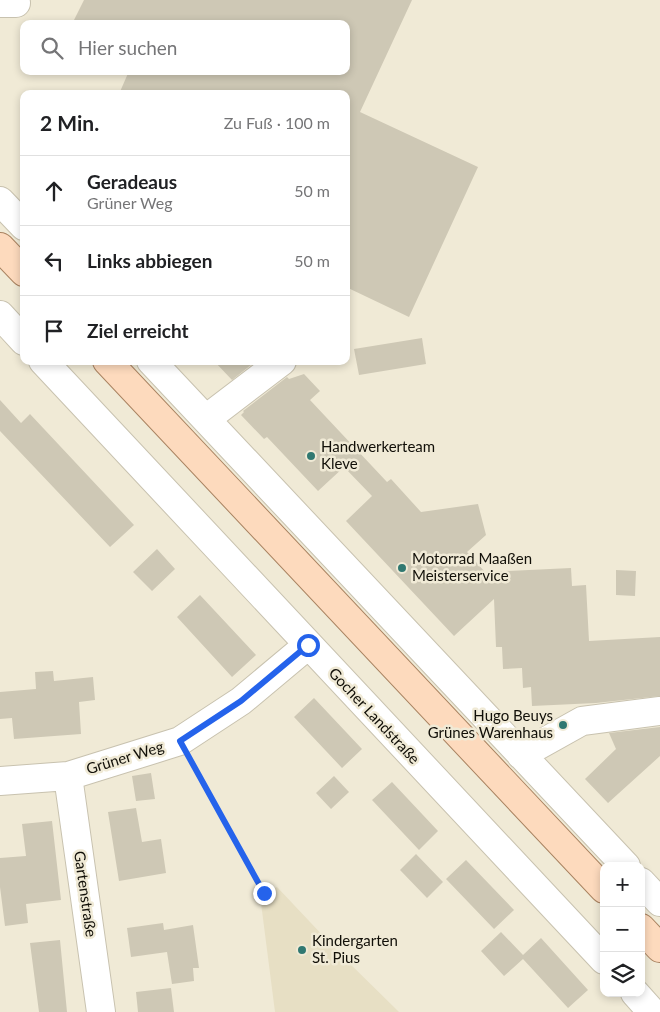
<!DOCTYPE html>
<html lang="de">
<head>
<meta charset="utf-8">
<style>
	:root { --surface:#fff; --page:#f2f2f2; --text:#202124; --muted:#757577; --line:#e0e0e0 }
	body { margin:0; font-family:Lato,sans-serif; background:var(--page); color:var(--text) }
	.controls { position:absolute; right:15px; bottom:15px; display:grid; overflow:hidden; border-radius:10px; box-shadow:0 2px 8px #0003 }
	.controls button { width:45px; height:45px; display:grid; place-items:center; padding:0; border:0; border-bottom:1px solid var(--line); background:var(--surface); color:var(--text); font:25px sans-serif }
	.stop { position:absolute; width:15px; height:15px; margin:-11px; border:4px solid #2563eb; border-radius:50%; background:#fff }
	.stop.end { background:#2563eb; border-color:#fff; box-shadow:0 1px 5px #0008 }
	.list { margin:0; padding:0; list-style:none }
	h2 { display:flex; justify-content:space-between; align-items:center; height:65px; margin:0; padding:0 20px; font-size:21px }
	h2 small { font-size:16px; font-weight:400; color:var(--muted) }
	.list li { display:grid; grid-template-columns:32px 1fr auto; gap:15px; align-items:center; box-sizing:border-box; height:70px; padding:0 20px; border-top:1px solid var(--line) }
	.list b { display:block; font-size:19px; white-space:nowrap }
	.list p { margin:0; font-size:16px; white-space:nowrap; color:var(--muted) }
	.list em { font-size:16px; font-style:normal; color:var(--muted) }
	.icon { flex:none; width:28px; height:28px; fill:none; stroke:currentColor; stroke-width:2; stroke-linecap:round; stroke-linejoin:round }
	.map { position:relative; flex:none; width:660px; height:1012px; overflow:hidden }
	.search { position:absolute; background:var(--surface); box-shadow:0 2px 8px #0003; left:20px; top:20px; width:330px; height:55px; display:flex; align-items:center; gap:12px; box-sizing:border-box; padding:0 18px; border-radius:10px; color:var(--muted); font-size:19px }
	.panel { position:absolute; background:var(--surface); box-shadow:0 2px 8px #0003; left:20px; top:90px; width:330px; height:275px; border-radius:10px }
	.map>svg:first-child { display:block }
	.built { fill:#e7dfc4 }
	.building { fill:#cec8b5 }
	.lines { fill:none; stroke-linecap:round; stroke-linejoin:round }
	.minor-casing { stroke:#c8c2af; stroke-width:30 }
	.major-casing { stroke:#a98361; stroke-width:30 }
	.path { stroke:#9f9b8b; stroke-width:3; stroke-dasharray:4 4; stroke-linecap:butt }
	.minor { stroke:#fff; stroke-width:28 }
	.major { stroke:#fddabd; stroke-width:28 }
	.route { stroke:#2563eb; stroke-width:6 }
	.poi-dot { fill:#307871; stroke:#f0ead6; stroke-width:2 }
	.labels { text-anchor:middle; stroke-width:5; stroke-linejoin:round; paint-order:stroke }
	.poi-label { font-size:15px; fill:#110f08; stroke:#f0ead6; text-anchor:start }
	.street-label { font-size:15px; fill:#110f08; stroke:#f0ead6 }
</style>
</head>
<body>
<div class="map">
<svg width="660" height="1012" viewBox="0 0 660 1012">
	<rect width="100%" height="100%" fill="#f0ead6"/>
	<!-- built -->
	<path class="built" d="M 277,887 L 343,957 L 399,1012 L 275,1012 L 261,903 L 264,893 Z"/>
	<!-- building -->
	<path class="building" d="M 84,0 L 412,0 L 360,112 L 478,167 L 409,317 L 346,287 L 346,94 L 119,94 L 129,71 L 346,71 L 346,24 L 72,24 Z
		M 422,338 L 426,364 L 359,375 L 354,349 Z
		M 214,361 L 256,361 L 232,380 Z
		M 304,374 L 320,391 L 310,400 L 387,482 L 391,479 L 421,512 L 478,504 L 486,535 L 467,552 L 485,572 L 571,568 L 572,586 L 586,585 L 589,641 L 660,637 L 660,696 L 596,703 L 532,706 L 531,687 L 523,688 L 522,668 L 503,669 L 502,647 L 496,647 L 494,599 L 454,636 L 346,521 L 372,496 L 344,467 L 318,491 L 267,437 L 264,439 L 241,415 L 244,412 L 243,411 L 287,377 L 289,379 Z
		M 0,400 L 21,423 L 30,414 L 134,525 L 110,547 L 0,431 Z
		M 157,549 L 175,569 L 152,591 L 133,572 Z
		M 616,570 L 636,571 L 635,596 L 616,595 Z
		M 200,595 L 256,655 L 232,677 L 177,617 Z
		M 53,671 L 54,681 L 93,677 L 95,700 L 79,702 L 81,734 L 14,739 L 12,718 L 0,719 L 0,692 L 36,689 L 35,672 Z
		M 314,698 L 362,749 L 342,768 L 294,717 Z
		M 660,727 L 660,756 L 608,803 L 585,779 L 616,749 L 609,733 Z
		M 151,773 L 155,799 L 136,801 L 132,776 Z
		M 334,776 L 349,792 L 331,809 L 316,793 Z
		M 392,782 L 438,831 L 419,850 L 372,800 Z
		M 136,808 L 142,842 L 161,839 L 166,873 L 119,881 L 108,812 Z
		M 52,821 L 61,900 L 26,904 L 28,923 L 5,926 L 0,887 L 0,858 L 26,856 L 22,824 Z
		M 416,854 L 443,882 L 427,898 L 400,870 Z
		M 466,860 L 514,910 L 494,929 L 446,879 Z
		M 163,923 L 164,930 L 193,925 L 199,968 L 193,968 L 194,981 L 172,984 L 167,952 L 131,957 L 127,928 Z
		M 501,932 L 523,955 L 541,938 L 588,990 L 568,1008 L 523,959 L 504,976 L 481,951 Z
		M 60,940 L 67,1012 L 39,1012 L 30,943 Z
		M 171,988 L 174,1012 L 138,1012 L 136,992 Z"/>
	<g class="lines">
		<!-- minor casing -->
		<g class="minor-casing">
			<path id="minor" d="M 0,3 L 16,3
				M 0,201 L 24,226
				M 0,315 L 24,341
				M 43,361 L 604,960
				M 151,361 L 626,866
				M 206,419 L 282,361
				M 521,755 L 582,721 L 660,711
				M 68,776 L 101,1012
				M 0,781 L 68,776 L 180,741 L 241,701 L 308,645
				M 641,882 L 660,902
				M 635,993 L 652,1012"/>
		</g>
		<!-- major casing -->
		<g class="major-casing">
			<path id="major" d="M 0,247 L 24,272
				M 107,361 L 604,889
				M 641,928 L 660,948"/>
		</g>
		<!-- path -->
		<path class="path" d="M 192,761 L 264,893"/>
		<!-- minor -->
		<use href="#minor" class="minor"/>
		<!-- major -->
		<use href="#major" class="major"/>
	</g>
	<g class="lines">
		<!-- route -->
		<path class="route" d="M 264,893 L 180,741 L 241,701 L 308,645"/>
	</g>
	<!-- markers -->
	<g class="poi-dot">
		<circle cx="311" cy="456" r="5"/>
		<circle cx="402" cy="568" r="5"/>
		<circle cx="563" cy="725" r="5"/>
		<circle cx="302" cy="950" r="5"/>
	</g>
	<g class="labels">
		<!-- poi labels -->
		<g class="poi-label">
			<text x="321" y="452">Handwerkerteam<tspan x="321" dy="17">Kleve</tspan></text>
			<text x="412" y="564">Motorrad Maaßen<tspan x="412" dy="17">Meisterservice</tspan></text>
			<text x="553" y="721" text-anchor="end">Hugo Beuys<tspan x="553" dy="17">Grünes Warenhaus</tspan></text>
			<text x="312" y="946">Kindergarten<tspan x="312" dy="17">St. Pius</tspan></text>
		</g>
		<!-- street labels -->
		<g class="street-label">
			<text transform="translate(374 716) rotate(47)" y="5">Gocher Landstraße</text>
			<text transform="translate(125 758) rotate(-17)" y="5">Grüner Weg</text>
			<text transform="translate(85 894) rotate(82)" y="5">Gartenstraße</text>
		</g>
	</g>
</svg>
<div class="controls">
<button>+</button>
<button>−</button>
<button><svg class="icon" aria-label="layers" viewBox="0 0 24 24"><path d="M12 4l9 5-9 5-9-5zM3 14l9 5 9-5"/></svg></button>
</div>
<div class="stop" style="left:308px;top:645px"></div>
<div class="stop end" style="left:264px;top:893px"></div>
<div class="search"><svg class="icon" aria-label="search" viewBox="0 0 24 24"><circle cx="10" cy="10" r="6"/><path d="M15 15l6 6"/></svg>Hier suchen</div>
<section class="panel">
<h2>2 Min.<small>Zu Fuß · 100 m</small></h2>
<ul class="list">
<li><svg class="icon" aria-label="ahead" viewBox="0 0 24 24"><path d="M12 20V5M6 11l6-6 6 6"/></svg><div><b>Geradeaus</b><p>Grüner Weg</p></div><em>50 m</em></li>
<li><svg class="icon" aria-label="left" viewBox="0 0 24 24"><path d="M17 20v-9H6M10 6l-5 5 5 5"/></svg><div><b>Links abbiegen</b></div><em>50 m</em></li>
<li><svg class="icon" aria-label="arrive" viewBox="0 0 24 24"><path d="M6 21V4h12l-3 4 3 4H6"/></svg><div><b>Ziel erreicht</b></div></li>
</ul>
</section>
</div>
</body>
</html>
